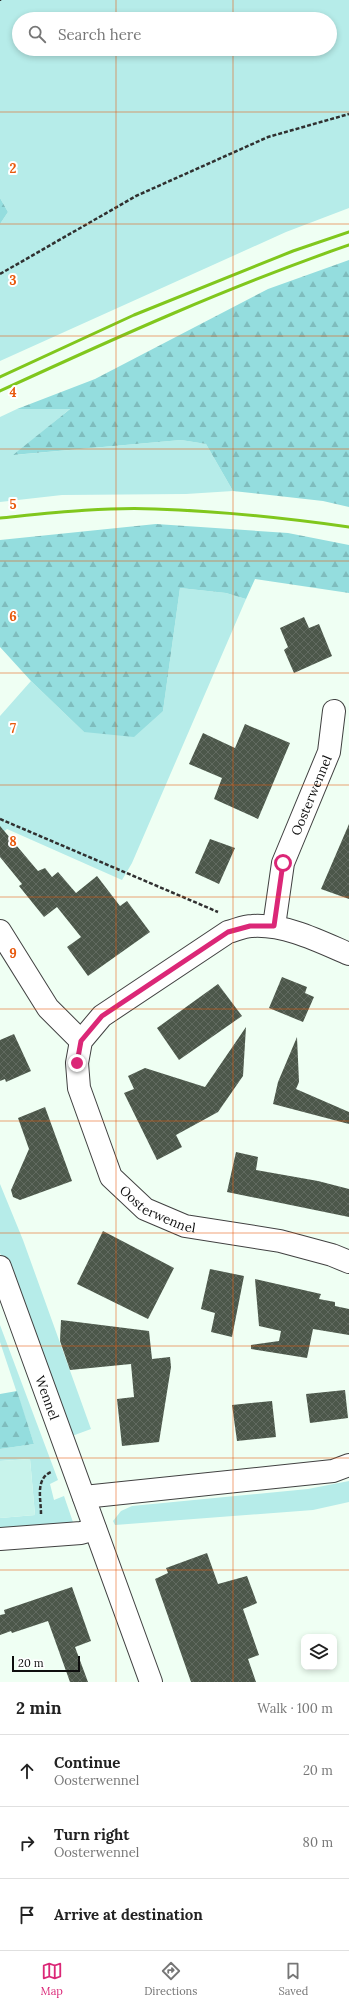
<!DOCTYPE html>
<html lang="en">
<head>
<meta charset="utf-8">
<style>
	:root { --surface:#fff; --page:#f2f2f2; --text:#222; --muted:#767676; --line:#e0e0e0; --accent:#db2777 }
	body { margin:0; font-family:Lora,serif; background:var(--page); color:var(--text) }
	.controls { position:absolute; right:12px; bottom:12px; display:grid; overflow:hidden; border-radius:8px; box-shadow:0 2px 6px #0003 }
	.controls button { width:36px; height:36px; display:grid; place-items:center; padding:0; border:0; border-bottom:1px solid var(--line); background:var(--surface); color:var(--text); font:20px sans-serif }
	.scale { position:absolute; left:12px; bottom:10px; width:68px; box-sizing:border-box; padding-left:4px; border:2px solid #0e0e0e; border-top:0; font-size:11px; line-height:14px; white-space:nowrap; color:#0e0e0e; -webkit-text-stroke:3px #fff; paint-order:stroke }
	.stop { position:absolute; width:12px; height:12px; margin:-9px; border:3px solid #db2777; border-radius:50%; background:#fff }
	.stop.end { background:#db2777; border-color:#fff; box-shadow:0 1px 4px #0008 }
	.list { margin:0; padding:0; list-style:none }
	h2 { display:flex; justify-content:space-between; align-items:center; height:52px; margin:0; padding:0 16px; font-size:17px }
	h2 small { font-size:13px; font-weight:400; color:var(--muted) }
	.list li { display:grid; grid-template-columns:26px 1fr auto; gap:12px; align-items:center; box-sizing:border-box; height:72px; padding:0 16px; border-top:1px solid var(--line) }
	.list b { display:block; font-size:15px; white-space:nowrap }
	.list p { margin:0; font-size:13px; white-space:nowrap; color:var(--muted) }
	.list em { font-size:13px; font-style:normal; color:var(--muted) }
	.icon { flex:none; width:22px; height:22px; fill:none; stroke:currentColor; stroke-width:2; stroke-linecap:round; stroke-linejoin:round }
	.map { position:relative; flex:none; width:349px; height:1682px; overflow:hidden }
	.search { position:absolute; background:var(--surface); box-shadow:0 2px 6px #0003; left:12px; right:12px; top:12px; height:44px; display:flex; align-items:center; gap:10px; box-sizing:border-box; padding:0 14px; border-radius:22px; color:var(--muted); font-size:15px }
	.sheet { height:268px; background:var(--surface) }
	nav { display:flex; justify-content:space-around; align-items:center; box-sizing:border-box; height:56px; border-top:1px solid var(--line); background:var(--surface); font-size:11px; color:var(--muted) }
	nav a { display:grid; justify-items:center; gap:2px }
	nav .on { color:var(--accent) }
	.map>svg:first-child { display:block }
	.grass { fill:#b6ece9; fill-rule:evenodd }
	.forest { fill:url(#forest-firs) }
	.pitch { fill:#c8f3eb }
	.building { fill:url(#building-cross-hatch) }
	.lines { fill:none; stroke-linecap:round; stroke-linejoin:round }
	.minor-casing { stroke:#414141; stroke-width:24 }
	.path { stroke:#303030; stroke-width:2.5; stroke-dasharray:4 2; stroke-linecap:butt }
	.minor { stroke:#fff; stroke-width:22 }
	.rail { stroke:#80c71d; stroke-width:3 }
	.route { stroke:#db2777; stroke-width:5 }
	.grid { fill:none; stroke:#e8590c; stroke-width:1; stroke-opacity:0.55 }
	.labels { text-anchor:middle; stroke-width:4; stroke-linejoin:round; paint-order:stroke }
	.street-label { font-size:13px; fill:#0e0e0e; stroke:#fff }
	.grid-label { font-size:13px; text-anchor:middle; font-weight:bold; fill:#e8590c; stroke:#fff; stroke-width:4; stroke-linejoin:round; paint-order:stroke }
</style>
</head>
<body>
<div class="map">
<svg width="349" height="1682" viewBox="0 0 349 1682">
	<defs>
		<pattern id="forest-firs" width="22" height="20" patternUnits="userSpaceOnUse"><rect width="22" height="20" fill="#94ddde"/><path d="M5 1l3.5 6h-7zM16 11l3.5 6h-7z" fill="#7ebcbd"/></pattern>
		<pattern id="building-cross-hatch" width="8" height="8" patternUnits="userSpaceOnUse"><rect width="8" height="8" fill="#4c574a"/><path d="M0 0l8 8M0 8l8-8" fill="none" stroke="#616a60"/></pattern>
	</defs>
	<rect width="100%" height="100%" fill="#effff3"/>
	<!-- grass -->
	<path class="grass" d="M 0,0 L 349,0 L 349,208 L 286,232 L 0,361 L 0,224 L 8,212 L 0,198 ZM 19,19 L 330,19 L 330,49 L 19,49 Z
		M 71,408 L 14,455 L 181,440 L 206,444 L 233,491 L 186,494 L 62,495 L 0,502 L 0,417 L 17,409 Z
		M 180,588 L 226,593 L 246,599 L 132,863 L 122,880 L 7,829 L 0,835 L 0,716 L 31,681 L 84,732 L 163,711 Z
		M 0,1184 L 23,1240 L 91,1429 L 72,1436 L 29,1321 L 0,1253 Z
		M 0,1325 L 58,1480 L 50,1484 L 54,1500 L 64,1496 L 74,1525 L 0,1534 L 0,1518 L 35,1515 L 30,1459 L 0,1461 L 0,1449 L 34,1444 L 0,1342 Z
		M 349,1481 L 349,1502 L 313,1510 L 115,1525 L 113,1521 L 121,1511 L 132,1506 L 308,1489 Z"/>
	<!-- forest -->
	<path class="forest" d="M 0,198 L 8,212 L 0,224 Z
		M 349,260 L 349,507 L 323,501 L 233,491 L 206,444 L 181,440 L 13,455 L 70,409 L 17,409 L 95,379 L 268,289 Z
		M 156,524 L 288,533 L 349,545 L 349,593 L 255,579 L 246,599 L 226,593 L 180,588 L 163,711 L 134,737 L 84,732 L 31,681 L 0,647 L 0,540 Z
		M 17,1391 L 34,1444 L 0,1449 L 0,1394 Z"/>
	<!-- pitch -->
	<path class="pitch" d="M 30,1459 L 35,1515 L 0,1518 L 0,1461 Z"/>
	<!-- building -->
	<path class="building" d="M 304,617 L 309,628 L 319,624 L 332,656 L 294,673 L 284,650 L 288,647 L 280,628 Z
		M 245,724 L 290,743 L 258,819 L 214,799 L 222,778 L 189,764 L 203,733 L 235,748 Z
		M 349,824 L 349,899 L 321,889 Z
		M 0,826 L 38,871 L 45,868 L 52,877 L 58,872 L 76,893 L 97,876 L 120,906 L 127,901 L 150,932 L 88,976 L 67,947 L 81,937 L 57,907 L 44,917 L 19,886 L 22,884 L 0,857 Z
		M 210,839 L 235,848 L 219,884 L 195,873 Z
		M 282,977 L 307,987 L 305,993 L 314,997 L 303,1022 L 269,1008 Z
		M 218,984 L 242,1016 L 179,1060 L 157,1028 Z
		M 246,1027 L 243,1076 L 218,1112 L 176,1135 L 182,1147 L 157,1160 L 124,1093 L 134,1089 L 128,1076 L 145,1068 L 205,1087 Z
		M 14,1034 L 31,1071 L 6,1082 L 5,1079 L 0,1081 L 0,1040 Z
		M 297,1037 L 299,1082 L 296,1089 L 349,1112 L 349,1124 L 273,1104 L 278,1082 Z
		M 45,1107 L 72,1181 L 20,1200 L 13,1197 L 11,1190 L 29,1149 L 18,1118 Z
		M 236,1152 L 258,1157 L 256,1170 L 318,1181 L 349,1189 L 349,1217 L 227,1192 Z
		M 103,1231 L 174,1268 L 148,1319 L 77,1284 Z
		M 210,1269 L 244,1276 L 232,1337 L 211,1332 L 215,1313 L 201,1309 Z
		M 255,1279 L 321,1294 L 319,1299 L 335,1302 L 335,1306 L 349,1309 L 349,1335 L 313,1329 L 307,1358 L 251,1349 L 251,1345 L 279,1341 L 281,1331 L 259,1326 Z
		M 61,1320 L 149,1331 L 152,1359 L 170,1357 L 171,1367 L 159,1442 L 122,1446 L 117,1399 L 134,1397 L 131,1364 L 70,1370 L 60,1341 Z
		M 345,1390 L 348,1418 L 310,1423 L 306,1394 Z
		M 272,1401 L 276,1437 L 237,1441 L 232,1405 Z
		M 207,1553 L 218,1584 L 247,1576 L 257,1603 L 243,1609 L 259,1655 L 248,1659 L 256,1682 L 191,1682 L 155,1579 L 168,1573 L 166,1568 Z
		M 72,1587 L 91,1641 L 75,1647 L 88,1682 L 70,1682 L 48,1621 L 12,1633 L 11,1631 L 0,1635 L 0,1615 L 5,1614 L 4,1610 Z"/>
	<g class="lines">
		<!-- minor casing -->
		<g class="minor-casing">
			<g id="minor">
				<path id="s1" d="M 274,926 L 283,863 L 329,752 L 334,711"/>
				<path d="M 0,931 L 48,1008 L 81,1041"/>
				<path id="s2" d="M 349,954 C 319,941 286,924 252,926 C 244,926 236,930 228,932 L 102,1016 L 81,1041 L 77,1063 L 79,1088 L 111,1177 L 145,1209 L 185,1226 L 280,1241 L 332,1255 L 349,1262"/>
				<path id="s3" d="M 0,1267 L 151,1682"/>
				<path d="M 84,1497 L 333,1471 L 349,1465"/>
				<path d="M 0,1539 L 81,1533 L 95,1529"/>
			</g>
		</g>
		<!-- path -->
		<path class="path" d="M 0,1 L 0,0
			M 0,274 L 136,196 L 268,137 L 349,114
			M 0,819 L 218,912
			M 41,1514 C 41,1499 35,1479 51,1472"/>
		<!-- minor -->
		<use href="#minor" class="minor"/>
		<!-- rail -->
		<path class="rail" d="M 0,377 L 134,315 L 293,251 L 349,232
			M 0,391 C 115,338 230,286 349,245
			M 0,518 C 51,513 103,507 155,509 C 220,511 285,518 349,527"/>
	</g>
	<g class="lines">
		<!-- route -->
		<path class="route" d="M 77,1063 L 81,1041 L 102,1016 L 228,932 L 250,926 L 274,926 L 283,863"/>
	</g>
	<!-- grid -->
	<path class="grid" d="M 116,0 L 116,19M 233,0 L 233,19M 116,49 L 116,1682M 233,49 L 233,1682M 0,112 L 349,112M 0,224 L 349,224M 0,336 L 349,336M 0,449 L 349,449M 0,561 L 349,561M 0,673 L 349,673M 0,785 L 349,785M 0,897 L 349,897M 0,1009 L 349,1009M 0,1121 L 349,1121M 0,1233 L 349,1233M 0,1346 L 349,1346M 0,1458 L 349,1458M 0,1570 L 349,1570"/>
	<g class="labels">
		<!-- street labels -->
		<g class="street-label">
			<text dy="5" stroke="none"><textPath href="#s1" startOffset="137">Oosterwennel</textPath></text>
			<text dy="5" stroke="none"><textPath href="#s2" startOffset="511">Oosterwennel</textPath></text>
			<text dy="5" stroke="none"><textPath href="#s3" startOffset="139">Wennel</textPath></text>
		</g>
	</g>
	<g class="grid-label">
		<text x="13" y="173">2</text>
		<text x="13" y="285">3</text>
		<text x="13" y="397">4</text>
		<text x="13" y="509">5</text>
		<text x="13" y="621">6</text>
		<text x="13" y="733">7</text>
		<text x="13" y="846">8</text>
		<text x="13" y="958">9</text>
	</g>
</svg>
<div class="controls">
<button><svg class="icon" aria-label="layers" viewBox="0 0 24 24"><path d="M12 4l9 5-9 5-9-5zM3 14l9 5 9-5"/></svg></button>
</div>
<div class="scale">20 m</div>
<div class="stop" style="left:283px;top:863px"></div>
<div class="stop end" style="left:77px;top:1063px"></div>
<div class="search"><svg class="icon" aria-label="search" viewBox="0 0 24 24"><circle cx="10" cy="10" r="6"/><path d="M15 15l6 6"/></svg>Search here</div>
</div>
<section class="sheet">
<h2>2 min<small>Walk · 100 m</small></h2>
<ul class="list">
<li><svg class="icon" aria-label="ahead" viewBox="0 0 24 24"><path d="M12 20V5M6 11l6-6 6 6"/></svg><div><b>Continue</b><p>Oosterwennel</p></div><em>20 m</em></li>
<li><svg class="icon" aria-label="right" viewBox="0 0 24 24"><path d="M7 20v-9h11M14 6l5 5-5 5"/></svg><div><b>Turn right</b><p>Oosterwennel</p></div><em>80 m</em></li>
<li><svg class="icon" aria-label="arrive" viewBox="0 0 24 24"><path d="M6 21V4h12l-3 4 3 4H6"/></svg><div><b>Arrive at destination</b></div></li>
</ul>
</section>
<nav>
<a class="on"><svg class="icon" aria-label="map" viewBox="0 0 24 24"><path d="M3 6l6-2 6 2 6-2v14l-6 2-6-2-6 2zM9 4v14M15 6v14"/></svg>Map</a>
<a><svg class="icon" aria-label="directions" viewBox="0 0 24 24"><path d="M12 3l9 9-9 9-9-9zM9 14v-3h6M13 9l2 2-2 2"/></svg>Directions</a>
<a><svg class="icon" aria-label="saved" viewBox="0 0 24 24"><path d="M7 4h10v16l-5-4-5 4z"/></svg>Saved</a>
</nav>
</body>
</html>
